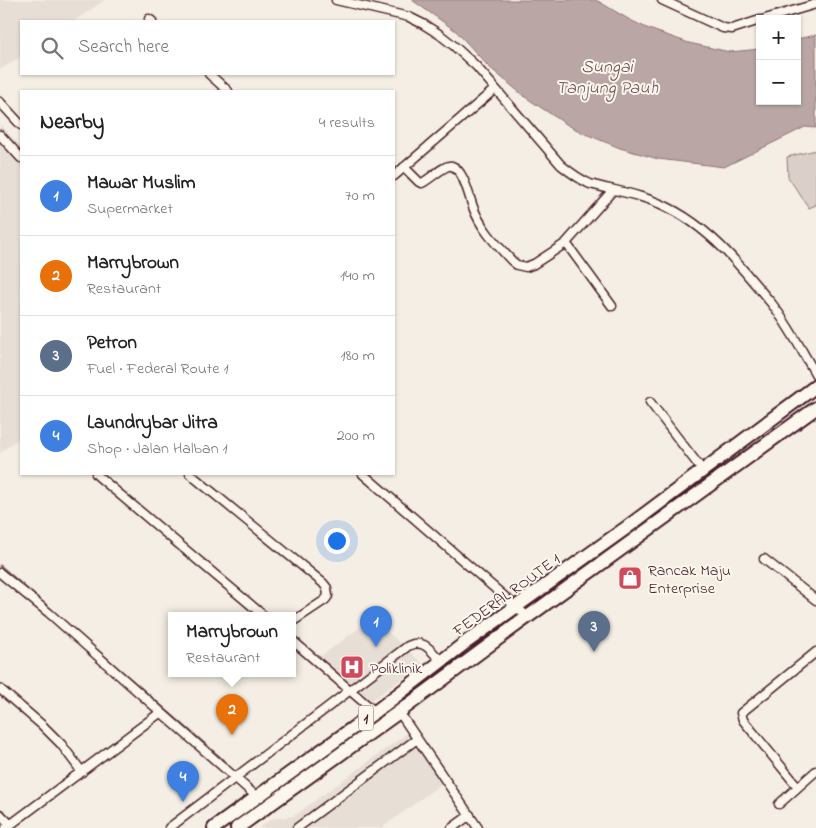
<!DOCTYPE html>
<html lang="en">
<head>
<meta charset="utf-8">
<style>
	:root { --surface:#fff; --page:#f2f2f2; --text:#222; --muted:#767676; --line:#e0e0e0; --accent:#d1495b }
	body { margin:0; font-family:"Indie Flower",sans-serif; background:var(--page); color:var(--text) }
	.controls { position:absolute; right:15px; top:15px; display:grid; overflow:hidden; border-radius:0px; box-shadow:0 1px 4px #0004 }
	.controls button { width:45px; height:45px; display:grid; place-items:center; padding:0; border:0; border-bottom:1px solid var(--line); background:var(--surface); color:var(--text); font:25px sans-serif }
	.you { position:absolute; left:336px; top:540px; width:18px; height:18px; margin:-12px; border:4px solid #fff; border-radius:50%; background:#1a73e8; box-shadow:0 0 0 8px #1a73e833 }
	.badge { display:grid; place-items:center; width:32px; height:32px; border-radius:50%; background:var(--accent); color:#fff; font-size:16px; font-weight:700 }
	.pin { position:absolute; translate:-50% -41px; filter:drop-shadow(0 1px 2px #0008) }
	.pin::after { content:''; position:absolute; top:26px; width:18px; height:15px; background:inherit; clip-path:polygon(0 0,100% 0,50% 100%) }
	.popup { position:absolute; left:168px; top:612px; width:128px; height:65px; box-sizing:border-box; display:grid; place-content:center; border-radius:0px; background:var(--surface); filter:drop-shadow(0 1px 4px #0005); font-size:16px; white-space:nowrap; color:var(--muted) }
	.popup b { font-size:19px; color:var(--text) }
	.popup::after { content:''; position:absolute; left:50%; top:100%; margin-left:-10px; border:10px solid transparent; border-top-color:var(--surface) }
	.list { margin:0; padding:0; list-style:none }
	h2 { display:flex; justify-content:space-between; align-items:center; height:65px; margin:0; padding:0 20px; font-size:21px }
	h2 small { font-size:16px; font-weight:400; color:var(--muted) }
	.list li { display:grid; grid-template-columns:32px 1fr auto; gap:15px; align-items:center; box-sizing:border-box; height:80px; padding:0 20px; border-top:1px solid var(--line) }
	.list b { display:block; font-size:19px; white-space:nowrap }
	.list p { margin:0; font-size:16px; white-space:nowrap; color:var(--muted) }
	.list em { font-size:16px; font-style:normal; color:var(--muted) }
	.icon { flex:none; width:28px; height:28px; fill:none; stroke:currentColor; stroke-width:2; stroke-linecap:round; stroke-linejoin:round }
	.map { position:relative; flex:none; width:816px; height:828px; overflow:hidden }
	.search { position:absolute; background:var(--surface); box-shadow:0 1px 4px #0004; left:20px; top:20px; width:375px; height:55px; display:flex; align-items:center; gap:12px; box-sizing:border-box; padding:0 18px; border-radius:0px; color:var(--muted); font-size:19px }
	.panel { position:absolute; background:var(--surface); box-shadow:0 1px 4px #0004; left:20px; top:90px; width:375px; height:385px; border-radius:0px }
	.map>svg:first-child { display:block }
	.built { fill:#e7dfd6 }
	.green { fill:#dbd0c9; stroke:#92787a }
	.water { fill:#baa7a5; stroke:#8d7174 }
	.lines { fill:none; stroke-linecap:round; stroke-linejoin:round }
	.stream { stroke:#8d7174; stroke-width:3 }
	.minor-casing { stroke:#4a1f2b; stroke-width:11 }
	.trunk-casing { stroke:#4a1f2b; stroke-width:16 }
	.minor { stroke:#fbf7ec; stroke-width:8 }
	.trunk { stroke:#fbf7ec; stroke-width:12 }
	.labels { text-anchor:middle; stroke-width:4; stroke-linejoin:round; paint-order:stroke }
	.shield { fill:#fbf7ec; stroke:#7f6065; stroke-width:1 }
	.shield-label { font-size:15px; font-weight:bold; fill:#4a1f2b }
	.poi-label { font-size:16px; fill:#4a1f2b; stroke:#fbf7ec; text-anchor:start }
	.street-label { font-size:16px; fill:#4a1f2b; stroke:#fbf7ec }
	.water-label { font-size:18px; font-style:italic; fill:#714f56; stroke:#fbf7ec }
</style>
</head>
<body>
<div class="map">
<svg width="816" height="828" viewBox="0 0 816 828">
	<rect width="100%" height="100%" fill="#f4eee4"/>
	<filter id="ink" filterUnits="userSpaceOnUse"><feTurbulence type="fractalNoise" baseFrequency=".02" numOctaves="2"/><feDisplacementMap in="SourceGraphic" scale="10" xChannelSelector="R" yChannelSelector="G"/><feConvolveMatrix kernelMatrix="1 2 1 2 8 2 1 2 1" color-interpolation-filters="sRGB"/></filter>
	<g filter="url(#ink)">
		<!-- built -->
		<path class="built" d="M 0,0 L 105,0 L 74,21 L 21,21 L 21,56 L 0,70 Z
			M 0,124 L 21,147 L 21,436 L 0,453 Z
			M 372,618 L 423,664 L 362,707 L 311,664 Z
			M 413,729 L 449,778 L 382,828 L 259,828 L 271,819 L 294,816 Z"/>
		<!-- green -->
		<path class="green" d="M 816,150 L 816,205 L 809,208 L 788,177 L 787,157 Z"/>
		<!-- water -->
		<path class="water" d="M 412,0 L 596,0 L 630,20 L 649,29 L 689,43 L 730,52 L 760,49 L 760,101 L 797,101 L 797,39 L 816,35 L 816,128 L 805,127 L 724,167 L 658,159 L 620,148 L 583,133 L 566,124 L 525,97 L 488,66 L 456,31 Z"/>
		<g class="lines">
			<!-- stream -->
			<path class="stream" d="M 0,566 L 50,610
				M 61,619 L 226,763"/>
			<!-- minor casing -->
			<g class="minor-casing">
				<path id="minor" d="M 336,0 L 409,17 L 423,24 L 439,34 L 453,45 L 476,66 L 561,165 C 571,173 579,179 590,184 C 616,191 643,195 667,207 C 698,222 723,246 745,272 C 754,283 763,293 772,304 C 789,326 802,351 816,375
					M 662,0 L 723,28 L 732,29 L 760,20
					M 149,19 L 152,21
					M 765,19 L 816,4
					M 209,74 L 228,91
					M 0,102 L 21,125
					M 0,135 L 21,158
					M 404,167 L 419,182 L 422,183 C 429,180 445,164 452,166 C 464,170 469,197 473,207 C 481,229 496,244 512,261 L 517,265 L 526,267 L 534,264 L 566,243 L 613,190
					M 394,176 L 495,89
					M 566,243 L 612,306
					M 650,402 L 703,471
					M 96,474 L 98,476 L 264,616
					M 190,474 L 323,583 L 327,588 L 328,596 L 325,600 L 292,622
					M 363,474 L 528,617
					M 764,559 L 816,600
					M 0,573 L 49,613 L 257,797
					M 292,640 L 375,712
					M 0,689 L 42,725 L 61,744 L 82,772
					M 399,712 L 478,828
					M 798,787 L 743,720 L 741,713 L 816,652
					M 779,804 L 816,771
					M 0,814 L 11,825
					M 6,828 L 161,712
					M 169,828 L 408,646 C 424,638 431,651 441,661
					M 297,828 L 417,739
					M 452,828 L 470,815"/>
			</g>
			<!-- trunk casing -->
			<g class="trunk-casing">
				<path id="trunk" d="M 214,828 L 375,712 L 465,643 L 626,528 L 816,386
					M 237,828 L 399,712 L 515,626 L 816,408"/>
			</g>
			<!-- minor -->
			<use href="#minor" class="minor"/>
			<!-- trunk -->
			<use href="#trunk" class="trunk"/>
		</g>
	</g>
	<!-- icons -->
	<defs>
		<g id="shop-square" transform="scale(1.25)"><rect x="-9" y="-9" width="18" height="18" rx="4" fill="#d1495b" stroke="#fbf7ec"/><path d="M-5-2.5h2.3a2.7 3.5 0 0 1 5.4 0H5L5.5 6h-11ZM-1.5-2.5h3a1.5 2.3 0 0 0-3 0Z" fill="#fff"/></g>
		<g id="hospital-square" transform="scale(1.25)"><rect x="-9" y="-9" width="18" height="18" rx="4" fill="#d1495b" stroke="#fbf7ec"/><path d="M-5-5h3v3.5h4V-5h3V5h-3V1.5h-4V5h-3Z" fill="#fff"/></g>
	</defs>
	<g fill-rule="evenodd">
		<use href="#shop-square" x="630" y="578"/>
		<use href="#hospital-square" x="352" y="667"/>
	</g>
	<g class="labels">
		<!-- shield labels -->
		<rect class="shield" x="358.5" y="705.5" width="15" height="25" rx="4"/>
		<g class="shield-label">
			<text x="366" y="723">1</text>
		</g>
		<!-- poi labels -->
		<g class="poi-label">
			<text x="648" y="575">Rancak Maju<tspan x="648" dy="18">Enterprise</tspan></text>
			<text x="370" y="673">Poliklinik</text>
		</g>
		<!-- street labels -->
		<g class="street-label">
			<text transform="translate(506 594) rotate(-36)" y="6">FEDERAL ROUTE 1</text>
		</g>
		<!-- water labels -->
		<g class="water-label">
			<text x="607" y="72">Sungai<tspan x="607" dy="21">Tanjung Pauh</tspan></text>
		</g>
	</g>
</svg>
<div class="controls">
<button>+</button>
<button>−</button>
</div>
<div class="you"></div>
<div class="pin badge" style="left:376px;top:647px;background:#3f7fe0">1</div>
<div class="pin badge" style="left:232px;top:735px;background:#e8710a">2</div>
<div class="popup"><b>Marrybrown</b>Restaurant</div>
<div class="pin badge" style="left:594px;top:652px;background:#5c6f8a">3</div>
<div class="pin badge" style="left:183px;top:802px;background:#3f7fe0">4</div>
<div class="search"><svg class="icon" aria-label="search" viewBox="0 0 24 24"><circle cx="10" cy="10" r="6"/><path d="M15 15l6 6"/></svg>Search here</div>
<section class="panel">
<h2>Nearby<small>4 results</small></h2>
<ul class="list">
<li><span class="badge" style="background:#3f7fe0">1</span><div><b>Mawar Muslim</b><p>Supermarket</p></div><em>70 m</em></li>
<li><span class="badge" style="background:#e8710a">2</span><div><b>Marrybrown</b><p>Restaurant</p></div><em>140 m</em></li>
<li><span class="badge" style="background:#5c6f8a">3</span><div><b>Petron</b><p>Fuel · Federal Route 1</p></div><em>180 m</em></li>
<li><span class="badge" style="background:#3f7fe0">4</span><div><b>Laundrybar Jitra</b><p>Shop · Jalan Halban 1</p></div><em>200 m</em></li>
</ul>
</section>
</div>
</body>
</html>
